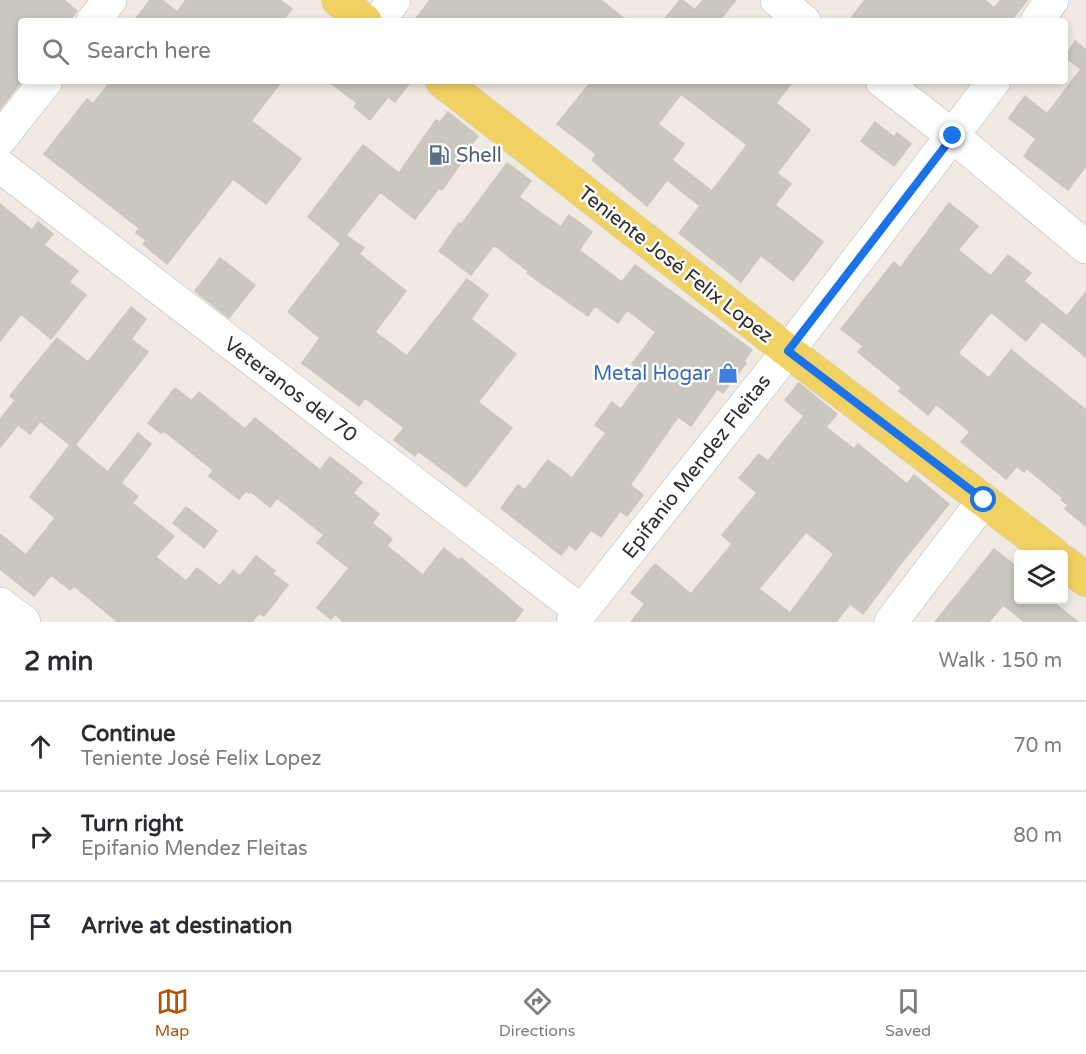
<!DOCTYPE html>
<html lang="en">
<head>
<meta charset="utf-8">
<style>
	:root { --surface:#fff; --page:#f2f2f3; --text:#2b2b33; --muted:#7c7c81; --line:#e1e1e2; --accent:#b45309 }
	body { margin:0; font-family:"Varela Round",sans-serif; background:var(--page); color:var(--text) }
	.controls { position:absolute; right:18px; bottom:18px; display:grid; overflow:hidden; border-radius:6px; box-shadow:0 3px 9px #0003 }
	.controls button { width:54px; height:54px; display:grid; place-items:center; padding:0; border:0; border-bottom:2px solid var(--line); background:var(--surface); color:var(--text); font:30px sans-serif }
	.stop { position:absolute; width:18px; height:18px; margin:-14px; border:4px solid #1a73e8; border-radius:50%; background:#fff }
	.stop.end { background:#1a73e8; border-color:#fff; box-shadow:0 2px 6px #0008 }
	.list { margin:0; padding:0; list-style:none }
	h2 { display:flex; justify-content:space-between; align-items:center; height:78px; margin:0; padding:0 24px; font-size:26px }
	h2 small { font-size:20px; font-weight:400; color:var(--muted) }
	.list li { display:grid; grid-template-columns:39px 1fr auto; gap:18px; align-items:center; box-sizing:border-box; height:90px; padding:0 24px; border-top:2px solid var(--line) }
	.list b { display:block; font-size:22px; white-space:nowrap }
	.list p { margin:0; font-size:20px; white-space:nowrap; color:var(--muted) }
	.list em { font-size:20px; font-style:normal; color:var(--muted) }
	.icon { flex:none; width:33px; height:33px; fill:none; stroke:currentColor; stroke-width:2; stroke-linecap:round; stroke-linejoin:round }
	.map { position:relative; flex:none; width:1086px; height:622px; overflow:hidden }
	.search { position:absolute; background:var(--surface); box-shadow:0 3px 9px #0003; left:18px; right:18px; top:18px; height:66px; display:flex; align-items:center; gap:15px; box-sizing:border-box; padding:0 21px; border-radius:6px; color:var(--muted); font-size:22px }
	.sheet { height:348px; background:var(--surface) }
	nav { display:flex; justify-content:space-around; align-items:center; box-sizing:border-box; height:84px; border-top:2px solid var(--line); background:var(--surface); font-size:16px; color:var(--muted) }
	nav a { display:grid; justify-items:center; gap:3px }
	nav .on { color:var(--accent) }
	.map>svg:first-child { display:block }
	.building { fill:#cbc7bf; stroke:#cbc5ba; stroke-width:1.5; fill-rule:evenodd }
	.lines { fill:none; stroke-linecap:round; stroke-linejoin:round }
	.minor-casing { stroke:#b4b7c1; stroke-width:34 }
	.major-casing { stroke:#c9c9c9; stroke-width:34 }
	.minor { stroke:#fff; stroke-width:33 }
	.major { stroke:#f2d163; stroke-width:33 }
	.route { stroke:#1a73e8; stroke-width:8 }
	.labels { text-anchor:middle; stroke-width:5; stroke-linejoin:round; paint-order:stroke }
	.service-label { font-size:20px; fill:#4e5e75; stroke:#fff; text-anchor:start }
	.street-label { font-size:20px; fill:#2e2e2e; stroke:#fff }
	.shop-label { font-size:20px; fill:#366cbe; stroke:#fff; text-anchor:end }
</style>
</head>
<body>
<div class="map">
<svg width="1086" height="622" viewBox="0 0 1086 622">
	<rect width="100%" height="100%" fill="#efe9e1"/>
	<!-- building -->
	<path class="building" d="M 0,0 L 64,0 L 77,11 L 69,21 L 21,21 L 21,82 L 0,109 Z
		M 150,0 L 162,0 L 177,12 L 186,0 L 280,0 L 292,9 L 282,21 L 134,21 Z
		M 430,0 L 601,0 L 627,21 L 414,21 Z
		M 680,0 L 682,0 L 695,10 L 703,0 L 736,0 L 719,21 L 663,21 Z
		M 865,0 L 985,0 L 994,8 L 1001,0 L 1027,0 L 1011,21 L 849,21 Z
		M 1075,41 L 1086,50 L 1086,166 L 1068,190 L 1024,156 L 1036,139 L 1009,118 L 1025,96 L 1047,114 L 1081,69 L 1065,57 Z
		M 111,81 L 282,81 L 251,121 L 301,159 L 266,204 L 233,179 L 167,264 L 143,244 L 146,240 L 136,233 L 139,228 L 44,154 L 87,99 L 93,104 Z
		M 328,81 L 411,81 L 395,102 L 388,97 L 370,120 L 354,107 L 357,103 Z
		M 592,81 L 793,81 L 776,103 L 810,130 L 777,173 L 791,184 L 775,205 L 823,242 L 793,281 L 761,255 L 741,282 L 679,233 L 700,206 L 667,180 L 647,206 L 592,160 L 596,154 L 557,124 ZM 681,94 L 747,145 L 712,191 L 672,160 L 684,144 L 658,124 Z
		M 448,112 L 478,136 L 471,145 L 473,146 L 442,190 L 439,188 L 415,219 L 380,192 L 340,243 L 308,217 L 363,145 L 399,173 L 436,120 L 440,122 Z
		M 875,122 L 894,137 L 897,133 L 911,144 L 894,166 L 861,141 Z
		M 507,163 L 531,181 L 519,197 L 561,227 L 569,215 L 592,232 L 579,250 L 622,282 L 635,265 L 752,350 L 744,361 L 746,363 L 723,393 L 717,389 L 691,426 L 678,417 L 630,485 L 643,495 L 627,516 L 620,511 L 601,537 L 591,530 L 576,550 L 569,545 L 561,555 L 501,508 L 518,485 L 525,490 L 548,460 L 572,478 L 606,433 L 595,425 L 612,402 L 621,409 L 646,374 L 632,364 L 656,332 L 627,310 L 618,323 L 595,306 L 588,316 L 527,273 L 528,271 L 494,245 L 471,275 L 439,251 L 459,223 L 461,225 Z
		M 949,203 L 978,226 L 958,250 L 991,276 L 1008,255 L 1031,273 L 1024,281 L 1067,316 L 1086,292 L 1086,357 L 1042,321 L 1026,341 L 991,312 L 958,353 L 989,378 L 1011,350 L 1086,410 L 1086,526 L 1065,509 L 1068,505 L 1061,500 L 1063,498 L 1026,468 L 1024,472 L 1017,466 L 1006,479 L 961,442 L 970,432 L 936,404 L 928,415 L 899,391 L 902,388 L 858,352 L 863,346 L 841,329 L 894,262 L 900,268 Z
		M 0,204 L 32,230 L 38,222 L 53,234 L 44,245 L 78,271 L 69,282 L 86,295 L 51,339 L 21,314 L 0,341 Z
		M 347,236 L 364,248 L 359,254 L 406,291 L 375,332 L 407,356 L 467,279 L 488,295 L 471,319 L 516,354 L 478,402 L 512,428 L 466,487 L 418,451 L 415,456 L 394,440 L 404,428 L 365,398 L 359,406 L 302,363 L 320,338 L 288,312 Z
		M 220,258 L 255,285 L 229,318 L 195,291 Z
		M 131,307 L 146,319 L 131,339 L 148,352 L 75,445 L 108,472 L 138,433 L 151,444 L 121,483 L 138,496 L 132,503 L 174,536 L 156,557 L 186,581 L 197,568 L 220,586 L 233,570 L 240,576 L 256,556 L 275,571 L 273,574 L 288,585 L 264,616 L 259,613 L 252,622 L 118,622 L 74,586 L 70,590 L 51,575 L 34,596 L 0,569 L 0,534 L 26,555 L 55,518 L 30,497 L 70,445 L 40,421 L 30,434 L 18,425 L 0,447 L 0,420 L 15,400 L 10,396 L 57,338 L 88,362 Z
		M 799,383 L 837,414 L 826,427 L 854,449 L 858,444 L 907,484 L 914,475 L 949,504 L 902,562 L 863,614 L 850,604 L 836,622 L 631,622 L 645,604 L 631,593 L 655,564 L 691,594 L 732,544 L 722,535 L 757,493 L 739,478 L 759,454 L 768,461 L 804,416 L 785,400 ZM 806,532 L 834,554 L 790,613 L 759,589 Z
		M 175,388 L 192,401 L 199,392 L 245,429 L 255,418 L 320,470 L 330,457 L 362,482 L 353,493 L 379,514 L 372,523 L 392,539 L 387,546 L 423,575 L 444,548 L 460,561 L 461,558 L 523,610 L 514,622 L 344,622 L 335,614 L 331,619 L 317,608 L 349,568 L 317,543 L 324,535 L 277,498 L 270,507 L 250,491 L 249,493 L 246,491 L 239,499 L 209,476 L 213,470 L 164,431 L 161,433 L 148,423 Z
		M 186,507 L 217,531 L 204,548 L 173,523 Z
		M 994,549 L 1018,568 L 1018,600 L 1050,600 L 1078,622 L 1025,622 L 1003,605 L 989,622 L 935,622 Z"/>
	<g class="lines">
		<!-- minor casing -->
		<g class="minor-casing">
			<path id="minor" d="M 777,0 L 804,21
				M 93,21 L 110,0
				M 378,21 L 394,0
				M 1037,21 L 1052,0
				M 882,81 L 953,136 L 1086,247
				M 0,139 L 46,81
				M 0,166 L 581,611
				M 0,604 L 24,622
				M 573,622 L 788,351 L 994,81
				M 891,622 L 984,500"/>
		</g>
		<!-- major casing -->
		<g class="major-casing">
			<path id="major" d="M 338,0 L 365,21
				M 442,81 L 788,351 L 1054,554
				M 1064,562 L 1086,580"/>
		</g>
		<!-- minor -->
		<use href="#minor" class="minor"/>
		<!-- major -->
		<use href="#major" class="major"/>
	</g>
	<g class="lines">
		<!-- route -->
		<path class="route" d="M 953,136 L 788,351 L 984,500"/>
	</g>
	<!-- icons -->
	<defs>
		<g id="fuel-bare" transform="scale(1.62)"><path d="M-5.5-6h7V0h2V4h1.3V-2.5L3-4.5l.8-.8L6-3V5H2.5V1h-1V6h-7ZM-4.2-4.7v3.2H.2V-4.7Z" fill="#5c6f8a" stroke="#fff" stroke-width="2.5" paint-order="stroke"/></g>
		<g id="shop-bare" transform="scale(1.62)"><path d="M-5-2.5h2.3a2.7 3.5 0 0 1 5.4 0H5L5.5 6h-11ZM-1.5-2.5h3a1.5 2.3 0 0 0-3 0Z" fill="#3f7fe0" stroke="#fff" stroke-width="2.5" paint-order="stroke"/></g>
	</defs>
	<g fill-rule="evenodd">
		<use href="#fuel-bare" x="439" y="155"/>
		<use href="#shop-bare" x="728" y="373"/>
	</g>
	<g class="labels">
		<!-- service labels -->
		<g class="service-label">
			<text x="456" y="162">Shell</text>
		</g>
		<!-- street labels -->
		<g class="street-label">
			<text transform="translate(676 264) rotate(38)" y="7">Teniente José Felix Lopez</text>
			<text transform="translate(291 389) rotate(37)" y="7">Veteranos del 70</text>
			<text transform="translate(696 466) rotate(-52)" y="7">Epifanio Mendez Fleitas</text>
		</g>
		<!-- shop labels -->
		<g class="shop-label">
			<text x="711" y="380">Metal Hogar</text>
		</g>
	</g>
</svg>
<div class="controls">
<button><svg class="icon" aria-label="layers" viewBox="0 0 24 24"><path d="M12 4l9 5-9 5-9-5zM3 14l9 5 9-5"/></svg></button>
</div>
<div class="stop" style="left:984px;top:500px"></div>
<div class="stop end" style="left:953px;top:136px"></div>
<div class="search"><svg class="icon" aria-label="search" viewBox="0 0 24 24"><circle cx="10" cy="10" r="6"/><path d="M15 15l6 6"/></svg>Search here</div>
</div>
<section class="sheet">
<h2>2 min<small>Walk · 150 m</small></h2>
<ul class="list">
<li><svg class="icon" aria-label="ahead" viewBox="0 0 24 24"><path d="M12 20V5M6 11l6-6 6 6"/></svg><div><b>Continue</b><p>Teniente José Felix Lopez</p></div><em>70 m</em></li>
<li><svg class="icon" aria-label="right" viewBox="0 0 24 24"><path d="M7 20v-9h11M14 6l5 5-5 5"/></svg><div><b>Turn right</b><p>Epifanio Mendez Fleitas</p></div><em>80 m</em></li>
<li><svg class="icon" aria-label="arrive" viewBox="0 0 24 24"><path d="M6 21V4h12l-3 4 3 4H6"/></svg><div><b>Arrive at destination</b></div></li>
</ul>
</section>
<nav>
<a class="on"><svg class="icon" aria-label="map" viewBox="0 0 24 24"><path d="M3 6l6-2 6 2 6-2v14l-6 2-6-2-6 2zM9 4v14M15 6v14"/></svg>Map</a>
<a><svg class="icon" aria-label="directions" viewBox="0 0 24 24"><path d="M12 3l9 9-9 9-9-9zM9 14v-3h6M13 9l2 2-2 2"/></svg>Directions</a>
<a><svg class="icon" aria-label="saved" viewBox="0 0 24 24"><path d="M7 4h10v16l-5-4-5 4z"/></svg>Saved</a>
</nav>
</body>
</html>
